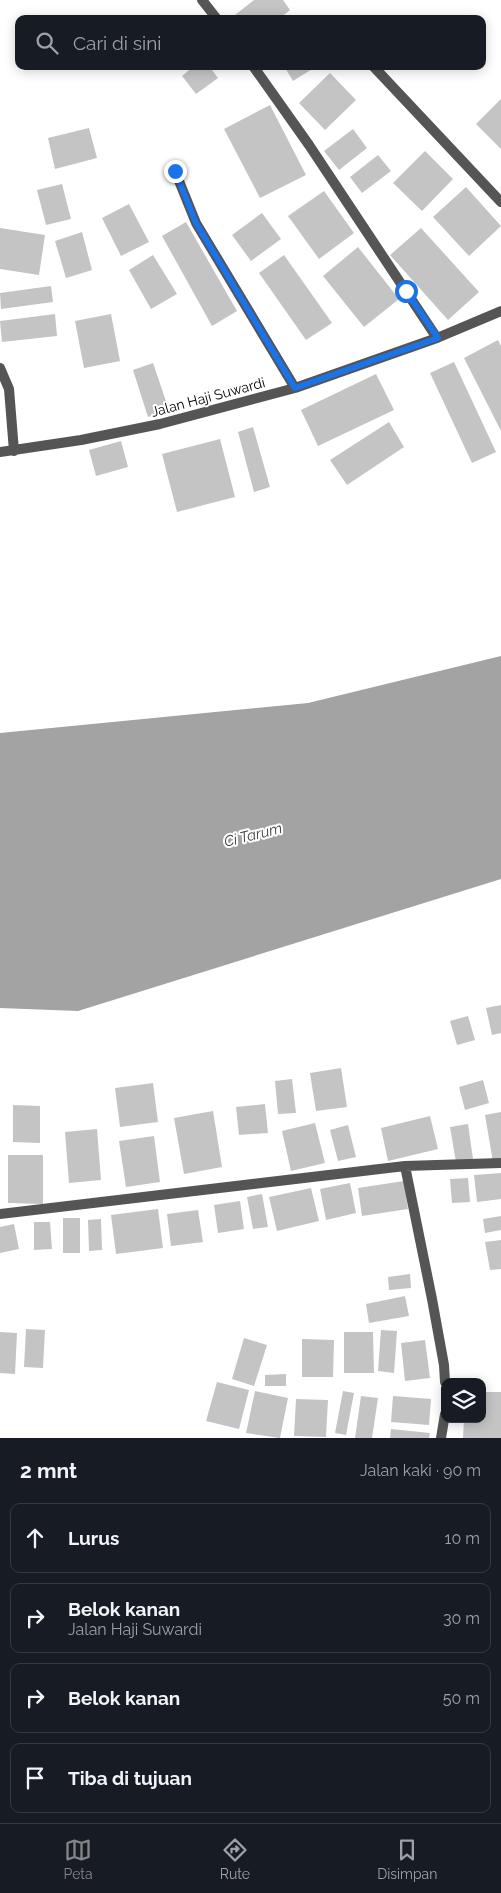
<!DOCTYPE html>
<html lang="id">
<head>
<meta charset="utf-8">
<style>
	:root { --surface:#171b24; --page:#20242c; --text:#f1f3f6; --muted:#9ea1a6; --line:#363941; --accent:#858687 }
	body { margin:0; font-family:Raleway,sans-serif; background:var(--page); color:var(--text) }
	.controls { position:absolute; right:15px; bottom:15px; display:grid; overflow:hidden; border-radius:10px; box-shadow:0 2px 12px #0003 }
	.controls button { width:45px; height:45px; display:grid; place-items:center; padding:0; border:0; border-bottom:1px solid var(--line); background:var(--surface); color:var(--text); font:25px sans-serif }
	.stop { position:absolute; width:15px; height:15px; margin:-11px; border:4px solid #1a73e8; border-radius:50%; background:#fff }
	.stop.end { background:#1a73e8; border-color:#fff; box-shadow:0 1px 5px #0008 }
	.list { margin:0; padding:0; list-style:none }
	h2 { display:flex; justify-content:space-between; align-items:center; height:65px; margin:0; padding:0 20px; font-size:21px }
	h2 small { font-size:16px; font-weight:400; color:var(--muted) }
	.list li { display:grid; grid-template-columns:32px 1fr auto; gap:15px; align-items:center; box-sizing:border-box; height:70px; margin:0 10px 10px; padding:0 10px; border:1px solid var(--line); border-radius:10px }
	.list b { display:block; font-size:19px; white-space:nowrap }
	.list p { margin:0; font-size:16px; white-space:nowrap; color:var(--muted) }
	.list em { font-size:16px; font-style:normal; color:var(--muted) }
	.icon { flex:none; width:28px; height:28px; fill:none; stroke:currentColor; stroke-width:2; stroke-linecap:round; stroke-linejoin:round }
	.map { position:relative; flex:none; width:501px; height:1438px; overflow:hidden }
	.search { position:absolute; background:var(--surface); box-shadow:0 2px 12px #0003; left:15px; right:15px; top:15px; height:55px; display:flex; align-items:center; gap:12px; box-sizing:border-box; padding:0 18px; border-radius:10px; color:var(--muted); font-size:19px }
	.sheet { height:385px; background:var(--surface) }
	nav { display:flex; justify-content:space-around; align-items:center; box-sizing:border-box; height:70px; border-top:1px solid var(--line); background:var(--surface); font-size:14px; color:var(--muted) }
	nav a { display:grid; justify-items:center; gap:2px }
	nav .on { color:var(--accent) }
	.map>svg:first-child { display:block }
	.water { fill:#a3a3a3 }
	.building { fill:#c4c4c4 }
	.lines { fill:none; stroke-linecap:round; stroke-linejoin:round }
	.street { stroke:#555; stroke-width:10 }
	.route { stroke:#1a73e8; stroke-width:6 }
	.labels { text-anchor:middle; stroke-width:4; stroke-linejoin:round; paint-order:stroke }
	.street-label { font-size:14px; fill:#000; stroke:#fff }
	.water-label { font-size:15px; font-style:italic; fill:#444; stroke:#fff }
</style>
</head>
<body>
<div class="map">
<svg width="501" height="1438" viewBox="0 0 501 1438">
	<rect width="100%" height="100%" fill="#fff"/>
	<!-- water -->
	<path class="water" d="M 501,656 L 501,879 L 78,1011 L 0,1008 L 0,733 L 308,703 Z"/>
	<!-- building -->
	<path class="building" d="M 254,0 L 283,0 L 290,10 L 279,19 L 230,19 Z
		M 194,66 L 209,66 L 218,78 L 196,94 L 182,76 Z
		M 284,66 L 317,66 L 293,81 Z
		M 330,73 L 356,100 L 325,130 L 299,103 Z
		M 501,99 L 501,149 L 476,124 Z
		M 270,105 L 306,175 L 260,198 L 224,129 Z
		M 89,128 L 97,158 L 55,169 L 48,138 Z
		M 353,129 L 367,148 L 339,170 L 324,151 Z
		M 425,151 L 453,179 L 422,211 L 393,183 Z
		M 378,155 L 391,171 L 362,193 L 350,177 Z
		M 62,184 L 71,219 L 46,225 L 37,190 Z
		M 466,187 L 501,226 L 469,256 L 433,217 Z
		M 324,191 L 354,233 L 319,259 L 288,216 Z
		M 129,204 L 149,242 L 121,256 L 102,218 Z
		M 262,213 L 281,239 L 251,261 L 232,235 Z
		M 186,222 L 237,311 L 212,326 L 162,236 Z
		M 0,228 L 45,235 L 39,275 L 0,269 Z
		M 421,228 L 479,292 L 448,320 L 390,255 Z
		M 82,232 L 92,270 L 66,278 L 55,241 Z
		M 358,247 L 399,299 L 364,327 L 323,276 Z
		M 153,255 L 177,294 L 151,309 L 129,270 Z
		M 284,255 L 332,323 L 306,340 L 259,273 Z
		M 51,286 L 53,302 L 1,309 L 0,293 Z
		M 55,314 L 57,336 L 2,342 L 0,321 Z
		M 111,314 L 120,361 L 84,368 L 75,321 Z
		M 498,340 L 501,346 L 501,431 L 464,358 Z
		M 454,362 L 496,452 L 472,463 L 430,373 Z
		M 153,363 L 169,410 L 148,417 L 133,370 Z
		M 376,374 L 394,410 L 318,446 L 301,410 Z
		M 389,422 L 404,447 L 347,485 L 330,460 Z
		M 253,427 L 270,487 L 254,492 L 238,432 Z
		M 220,439 L 235,497 L 177,512 L 162,454 Z
		M 121,441 L 128,467 L 96,476 L 89,450 Z
		M 501,1005 L 501,1033 L 492,1035 L 486,1008 Z
		M 468,1016 L 475,1040 L 457,1045 L 450,1021 Z
		M 341,1068 L 347,1107 L 316,1111 L 310,1073 Z
		M 292,1079 L 296,1113 L 278,1114 L 275,1081 Z
		M 483,1080 L 489,1103 L 465,1110 L 459,1087 Z
		M 153,1083 L 158,1122 L 120,1127 L 115,1088 Z
		M 265,1104 L 268,1133 L 239,1135 L 236,1107 Z
		M 13,1105 L 40,1106 L 40,1143 L 13,1142 Z
		M 213,1111 L 222,1167 L 184,1174 L 174,1118 Z
		M 501,1112 L 501,1160 L 493,1162 L 485,1115 Z
		M 430,1116 L 438,1149 L 388,1161 L 381,1128 Z
		M 315,1123 L 325,1163 L 291,1171 L 282,1131 Z
		M 468,1124 L 473,1159 L 456,1162 L 450,1127 Z
		M 348,1125 L 356,1157 L 338,1161 L 330,1130 Z
		M 97,1129 L 101,1180 L 69,1183 L 65,1132 Z
		M 154,1136 L 160,1182 L 126,1187 L 119,1141 Z
		M 8,1155 L 43,1155 L 43,1204 L 8,1203 Z
		M 501,1173 L 501,1199 L 477,1202 L 474,1175 Z
		M 468,1178 L 470,1202 L 452,1203 L 450,1179 Z
		M 404,1181 L 408,1209 L 362,1216 L 358,1188 Z
		M 350,1183 L 356,1213 L 326,1220 L 320,1189 Z
		M 311,1188 L 319,1221 L 277,1231 L 269,1197 Z
		M 262,1194 L 268,1227 L 253,1229 L 247,1197 Z
		M 240,1201 L 244,1229 L 218,1233 L 214,1205 Z
		M 158,1209 L 163,1248 L 116,1254 L 111,1215 Z
		M 198,1210 L 203,1242 L 171,1246 L 167,1214 Z
		M 501,1216 L 501,1230 L 485,1233 L 483,1219 Z
		M 63,1218 L 80,1218 L 80,1253 L 63,1253 Z
		M 101,1219 L 102,1250 L 89,1251 L 88,1220 Z
		M 34,1222 L 50,1222 L 52,1249 L 34,1250 Z
		M 14,1224 L 19,1249 L 0,1253 L 0,1227 Z
		M 501,1240 L 501,1269 L 490,1270 L 485,1242 Z
		M 410,1274 L 411,1288 L 389,1290 L 388,1277 Z
		M 405,1296 L 409,1316 L 369,1323 L 366,1304 Z
		M 26,1329 L 45,1330 L 43,1368 L 24,1367 Z
		M 381,1330 L 397,1331 L 394,1373 L 378,1371 Z
		M 0,1332 L 17,1333 L 15,1374 L 0,1373 Z
		M 344,1332 L 373,1332 L 374,1373 L 344,1373 Z
		M 244,1338 L 267,1345 L 254,1386 L 232,1379 Z
		M 302,1339 L 334,1340 L 333,1377 L 302,1377 Z
		M 425,1340 L 430,1378 L 405,1381 L 401,1343 Z
		M 286,1374 L 286,1386 L 265,1386 L 265,1375 Z
		M 217,1382 L 249,1390 L 239,1429 L 206,1421 Z
		M 255,1391 L 288,1398 L 280,1438 L 246,1433 Z
		M 343,1391 L 354,1393 L 346,1435 L 335,1433 Z
		M 482,1392 L 501,1392 L 501,1438 L 463,1438 L 464,1419 L 482,1419 Z
		M 361,1396 L 378,1398 L 372,1438 L 355,1438 Z
		M 393,1396 L 431,1399 L 429,1425 L 391,1422 Z
		M 296,1399 L 328,1400 L 326,1437 L 294,1436 Z
		M 391,1429 L 430,1433 L 429,1438 L 390,1438 Z"/>
	<g class="lines">
		<!-- street -->
		<path class="street" d="M 202,0 L 217,19
			M 253,66 L 309,145 L 437,338
			M 373,66 L 501,202
			M 175,171 L 196,223 L 295,388
			M 0,368 L 9,389 L 14,451
			M 0,452 L 81,440 L 160,424 L 295,388 L 437,338 L 501,311
			M 405,1166 L 432,1299 L 444,1365 L 445,1382
			M 0,1214 L 405,1166 L 501,1163
			M 441,1438 L 445,1414"/>
	</g>
	<g class="lines">
		<!-- route -->
		<path class="route" d="M 175,171 L 196,223 L 295,388 L 438,338 L 406,291"/>
	</g>
	<g class="labels">
		<!-- street labels -->
		<g class="street-label">
			<text transform="translate(208 397) rotate(-15)" y="5">Jalan Haji Suwardi</text>
		</g>
		<!-- water labels -->
		<g class="water-label">
			<text transform="translate(253 835) rotate(-14)" y="5">Ci Tarum</text>
		</g>
	</g>
</svg>
<div class="controls">
<button><svg class="icon" aria-label="layers" viewBox="0 0 24 24"><path d="M12 4l9 5-9 5-9-5zM3 14l9 5 9-5"/></svg></button>
</div>
<div class="stop" style="left:406px;top:291px"></div>
<div class="stop end" style="left:175px;top:171px"></div>
<div class="search"><svg class="icon" aria-label="search" viewBox="0 0 24 24"><circle cx="10" cy="10" r="6"/><path d="M15 15l6 6"/></svg>Cari di sini</div>
</div>
<section class="sheet">
<h2>2 mnt<small>Jalan kaki · 90 m</small></h2>
<ul class="list">
<li><svg class="icon" aria-label="ahead" viewBox="0 0 24 24"><path d="M12 20V5M6 11l6-6 6 6"/></svg><div><b>Lurus</b></div><em>10 m</em></li>
<li><svg class="icon" aria-label="right" viewBox="0 0 24 24"><path d="M7 20v-9h11M14 6l5 5-5 5"/></svg><div><b>Belok kanan</b><p>Jalan Haji Suwardi</p></div><em>30 m</em></li>
<li><svg class="icon" aria-label="right" viewBox="0 0 24 24"><path d="M7 20v-9h11M14 6l5 5-5 5"/></svg><div><b>Belok kanan</b></div><em>50 m</em></li>
<li><svg class="icon" aria-label="arrive" viewBox="0 0 24 24"><path d="M6 21V4h12l-3 4 3 4H6"/></svg><div><b>Tiba di tujuan</b></div></li>
</ul>
</section>
<nav>
<a class="on"><svg class="icon" aria-label="map" viewBox="0 0 24 24"><path d="M3 6l6-2 6 2 6-2v14l-6 2-6-2-6 2zM9 4v14M15 6v14"/></svg>Peta</a>
<a><svg class="icon" aria-label="directions" viewBox="0 0 24 24"><path d="M12 3l9 9-9 9-9-9zM9 14v-3h6M13 9l2 2-2 2"/></svg>Rute</a>
<a><svg class="icon" aria-label="saved" viewBox="0 0 24 24"><path d="M7 4h10v16l-5-4-5 4z"/></svg>Disimpan</a>
</nav>
</body>
</html>
